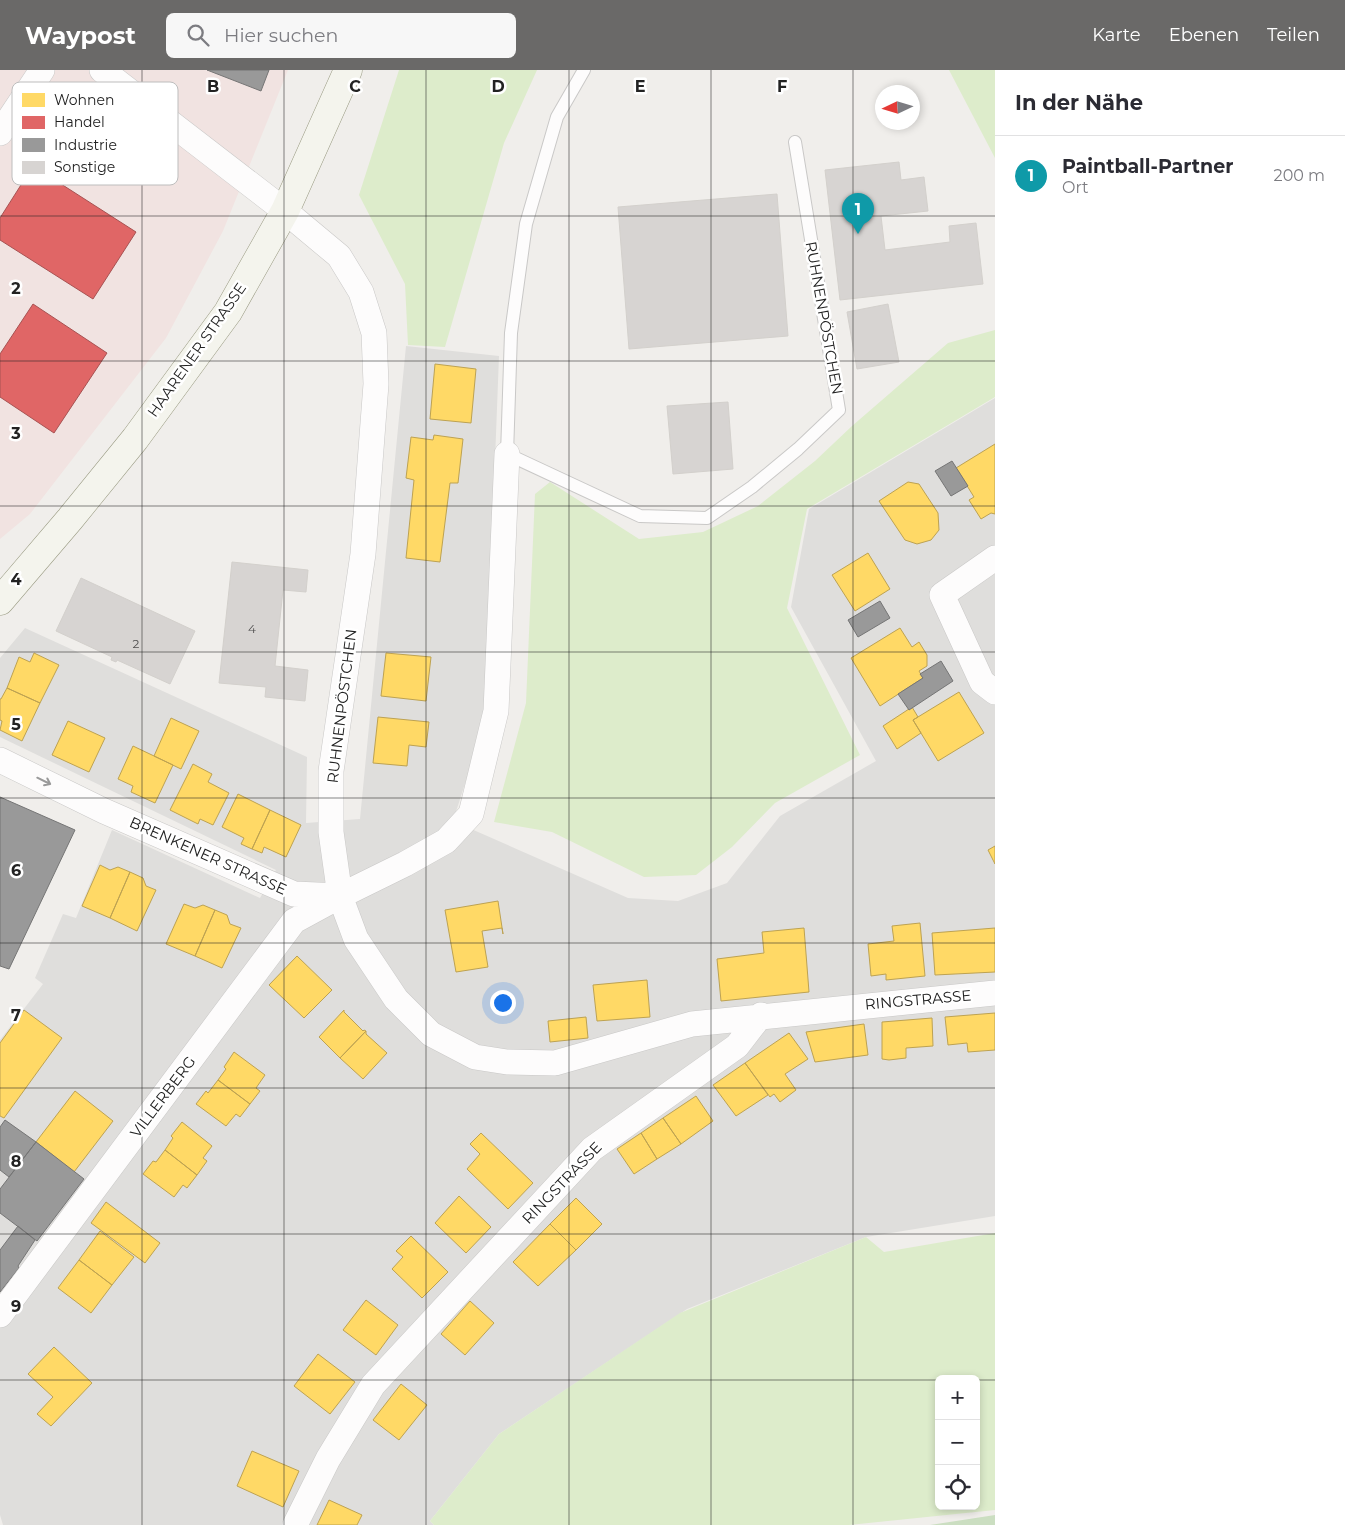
<!DOCTYPE html>
<html lang="de">
<head>
<meta charset="utf-8">
<style>
	:root { --surface:#fff; --page:#f7f7f7; --text:#2b2b33; --muted:#7c7c81; --line:#e1e1e2; --accent:#6a6968 }
	body { margin:0; font-family:Montserrat,sans-serif; background:var(--page); color:var(--text) }
	.controls { position:absolute; right:15px; bottom:15px; display:grid; overflow:hidden; border-radius:8px; box-shadow:0 2px 8px #0003 }
	.controls button { width:45px; height:45px; display:grid; place-items:center; padding:0; border:0; border-bottom:1px solid var(--line); background:var(--surface); color:var(--text); font:25px sans-serif }
	.compass { position:absolute; left:875px; top:15px; width:45px; height:45px; border-radius:50%; background:var(--surface); box-shadow:0 2px 8px #0003; rotate:266deg }
	.you { position:absolute; left:502px; top:932px; width:18px; height:18px; margin:-12px; border:4px solid #fff; border-radius:50%; background:#1a73e8; box-shadow:0 0 0 8px #1a73e833 }
	.badge { display:grid; place-items:center; width:32px; height:32px; border-radius:50%; background:var(--accent); color:#fff; font-size:16px; font-weight:700 }
	.pin { position:absolute; translate:-50% -41px; filter:drop-shadow(0 1px 2px #0008) }
	.pin::after { content:''; position:absolute; top:26px; width:18px; height:15px; background:inherit; clip-path:polygon(0 0,100% 0,50% 100%) }
	.list { margin:0; padding:0; list-style:none }
	h2 { display:flex; justify-content:space-between; align-items:center; height:65px; margin:0; padding:0 20px; font-size:21px }
	h2 small { font-size:16px; font-weight:400; color:var(--muted) }
	.list li { display:grid; grid-template-columns:32px 1fr auto; gap:15px; align-items:center; box-sizing:border-box; height:80px; padding:0 20px; border-top:1px solid var(--line) }
	.list b { display:block; font-size:19px; white-space:nowrap }
	.list p { margin:0; font-size:16px; white-space:nowrap; color:var(--muted) }
	.list em { font-size:16px; font-style:normal; color:var(--muted) }
	.icon { flex:none; width:28px; height:28px; fill:none; stroke:currentColor; stroke-width:2; stroke-linecap:round; stroke-linejoin:round }
	.map { position:relative; flex:none; width:995px; height:1455px; overflow:hidden }
	header { display:flex; align-items:center; gap:30px; box-sizing:border-box; height:70px; padding:0 25px; background:var(--accent); color:#fff }
	header strong { font-size:24px }
	nav { display:flex; gap:28px; margin-inline-start:auto; font-size:18px }
	.search { width:350px; height:45px; background:var(--page); display:flex; align-items:center; gap:12px; box-sizing:border-box; padding:0 18px; border-radius:8px; color:var(--muted); font-size:19px }
	main { display:flex }
	aside { flex:1; background:var(--surface) }
	.map>svg:first-child { display:block }
	.residential { fill:#dfdedc }
	.commercial { fill:#f1e3e1 }
	.grass { fill:#ddeccb; fill-rule:evenodd }
	.forest { fill:#cbdec1 }
	.homes { fill:#ffd966; stroke:#bda252 }
	.shops { fill:#e06666; stroke:#a75252 }
	.industry { fill:#999; stroke:#757575 }
	.building { fill:#d7d4d2; stroke:#d3d0cc }
	.lines { fill:none; stroke-linecap:round; stroke-linejoin:round }
	.service-casing { stroke:#c9c8c7; stroke-width:14 }
	.minor-casing { stroke:#c9c8c7; stroke-width:26 }
	.secondary-casing { stroke:#999a82; stroke-width:29 }
	.service { stroke:#fdfcfc; stroke-width:12 }
	.minor { stroke:#fdfcfc; stroke-width:25 }
	.secondary { stroke:#f4f4ed; stroke-width:28 }
	.oneway { stroke:#9a9a9a }
	.grid { fill:none; stroke:#222; stroke-width:1; stroke-opacity:0.55 }
	.labels { text-anchor:middle; stroke-width:5; stroke-linejoin:round; paint-order:stroke }
	.number-label { font-size:12px; fill:#4f4e4e }
	.street-label { font-size:15px; fill:#222; stroke:#fff }
	.key { fill:#fff; stroke:#bdbdbd; stroke-width:1 }
	.key-label { font-size:14px; fill:#222 }
	.grid-label { font-size:16px; text-anchor:middle; font-weight:bold; fill:#222; stroke:#fff; stroke-width:5; stroke-linejoin:round; paint-order:stroke }
</style>
</head>
<body>
<header>
<strong>Waypost</strong>
<div class="search"><svg class="icon" aria-label="search" viewBox="0 0 24 24"><circle cx="10" cy="10" r="6"/><path d="M15 15l6 6"/></svg>Hier suchen</div>
<nav><a>Karte</a><a>Ebenen</a><a>Teilen</a></nav>
</header>
<main>
<div class="map">
<svg width="995" height="1455" viewBox="0 0 995 1455">
	<rect width="100%" height="100%" fill="#f0eeeb"/>
	<!-- residential -->
	<path class="residential" d="M 406,276 L 499,286 L 485,651 L 453,751 L 628,828 L 678,831 L 727,813 L 780,746 L 876,691 L 791,537 L 809,439 L 995,328 L 995,1146 L 866,1167 L 687,1239 L 499,1364 L 430,1451 L 434,1455 L 3,1455 L 0,1445 L 0,970 L 43,914 L 35,908 L 63,844 L 76,848 L 112,760 L 260,828 L 276,800 L 0,667 L 0,588 L 25,558 L 307,687 L 306,753 L 360,749 Z"/>
	<!-- commercial -->
	<path class="commercial" d="M 0,0 L 288,0 L 223,161 L 166,268 L 30,444 L 0,469 Z"/>
	<!-- grass -->
	<path class="grass" d="M 399,0 L 537,0 L 504,73 L 445,277 L 408,275 L 405,214 L 359,125 Z
		M 949,0 L 995,0 L 995,88 Z
		M 995,260 L 995,327 L 807,439 L 787,538 L 860,685 L 775,733 L 732,777 L 696,805 L 644,807 L 552,762 L 494,752 L 526,633 L 535,424 L 550,412 L 639,469 L 703,462 L 758,436 L 815,391 L 852,356 L 948,273 Z
		M 995,1163 L 995,1440 L 849,1455 L 434,1455 L 430,1451 L 499,1364 L 680,1243 L 866,1167 L 884,1182 ZM 939,1309 L 976,1309 L 976,1436 L 939,1436 Z"/>
	<!-- forest -->
	<path class="forest" d="M 995,1445 L 995,1455 L 930,1455 Z"/>
	<!-- homes -->
	<path class="homes" d="M 435,294 L 476,299 L 471,353 L 430,349 Z
		M 434,365 L 463,369 L 458,413 L 450,413 L 440,492 L 406,488 L 414,410 L 406,408 L 411,367 L 433,370 Z
		M 995,374 L 995,444 L 991,443 L 981,449 L 969,430 L 974,427 L 956,398 Z
		M 908,412 L 919,414 L 938,443 L 939,460 L 931,470 L 917,474 L 905,470 L 879,431 Z
		M 868,483 L 890,519 L 855,541 L 832,505 Z
		M 900,558 L 912,577 L 919,572 L 927,585 L 927,596 L 919,601 L 923,608 L 880,636 L 851,588 Z
		M 34,583 L 59,595 L 40,633 L 7,618 L 19,587 L 30,592 Z
		M 386,583 L 431,587 L 426,631 L 381,626 Z
		M 7,618 L 40,633 L 22,671 L 0,660 L 2,651 L 0,650 L 0,629 L 1,629 Z
		M 959,622 L 984,663 L 938,691 L 913,650 Z
		M 912,637 L 918,647 L 913,650 L 921,663 L 897,679 L 883,656 Z
		M 378,647 L 429,652 L 426,677 L 409,675 L 407,696 L 373,693 Z
		M 171,648 L 199,661 L 181,699 L 154,686 Z
		M 68,651 L 105,668 L 89,702 L 52,685 Z
		M 133,676 L 173,695 L 155,733 L 131,722 L 133,716 L 118,709 Z
		M 193,694 L 212,704 L 208,712 L 229,723 L 213,755 L 200,749 L 198,754 L 170,740 Z
		M 238,724 L 270,740 L 252,779 L 241,774 L 244,768 L 222,757 Z
		M 270,740 L 301,755 L 286,787 L 264,777 L 262,783 L 252,779 Z
		M 995,776 L 995,794 L 988,780 Z
		M 100,795 L 110,800 L 118,797 L 130,802 L 110,848 L 82,836 Z
		M 130,802 L 143,808 L 146,816 L 156,820 L 137,861 L 110,848 Z
		M 498,831 L 503,864 L 502,858 L 482,861 L 488,897 L 456,902 L 445,840 Z
		M 184,834 L 195,838 L 203,835 L 215,840 L 195,886 L 166,874 Z
		M 215,840 L 227,845 L 230,854 L 241,858 L 222,898 L 195,886 Z
		M 920,853 L 925,906 L 886,910 L 886,904 L 871,906 L 868,874 L 894,871 L 892,856 Z
		M 804,858 L 809,922 L 721,931 L 717,889 L 764,883 L 762,862 Z
		M 995,858 L 995,902 L 935,905 L 932,863 Z
		M 297,886 L 332,920 L 304,948 L 269,915 Z
		M 647,910 L 650,947 L 597,951 L 593,915 Z
		M 24,940 L 62,968 L 4,1048 L 0,1046 L 0,973 Z
		M 344,940 L 344,942 L 363,961 L 364,960 L 366,961 L 340,988 L 319,967 Z
		M 995,943 L 995,980 L 968,982 L 967,973 L 948,975 L 945,947 Z
		M 586,947 L 588,968 L 550,972 L 548,951 Z
		M 932,948 L 933,976 L 906,978 L 906,988 L 889,990 L 882,989 L 882,952 Z
		M 864,954 L 868,985 L 815,992 L 806,962 Z
		M 366,961 L 366,964 L 387,983 L 363,1009 L 340,988 Z
		M 789,963 L 808,989 L 785,1004 L 796,1020 L 780,1032 L 774,1024 L 770,1027 L 745,993 Z
		M 234,982 L 265,1005 L 256,1018 L 260,1021 L 250,1034 L 218,1010 L 226,999 L 224,997 Z
		M 745,993 L 768,1025 L 736,1046 L 713,1015 Z
		M 218,1010 L 250,1034 L 240,1047 L 236,1044 L 226,1056 L 196,1034 L 206,1021 L 208,1023 Z
		M 75,1021 L 113,1051 L 74,1102 L 36,1072 Z
		M 696,1026 L 713,1051 L 681,1074 L 663,1048 Z
		M 663,1048 L 681,1074 L 657,1089 L 641,1063 Z
		M 182,1052 L 212,1076 L 203,1088 L 207,1091 L 197,1105 L 165,1080 L 173,1068 L 171,1066 Z
		M 481,1063 L 533,1113 L 508,1139 L 467,1099 L 480,1084 L 470,1074 Z
		M 641,1063 L 657,1089 L 634,1104 L 617,1079 Z
		M 165,1080 L 197,1105 L 187,1118 L 183,1115 L 174,1127 L 143,1104 L 153,1091 L 156,1092 Z
		M 459,1126 L 491,1157 L 466,1183 L 435,1153 Z
		M 576,1128 L 602,1154 L 576,1180 L 550,1154 Z
		M 106,1132 L 160,1173 L 145,1193 L 91,1153 Z
		M 550,1154 L 576,1180 L 538,1216 L 513,1192 Z
		M 100,1161 L 134,1187 L 112,1215 L 79,1190 Z
		M 411,1166 L 448,1202 L 422,1228 L 392,1199 L 403,1187 L 396,1181 Z
		M 79,1190 L 112,1215 L 91,1243 L 58,1218 Z
		M 366,1230 L 398,1255 L 376,1285 L 343,1260 Z
		M 470,1231 L 494,1253 L 465,1285 L 441,1264 Z
		M 54,1277 L 92,1313 L 51,1356 L 37,1344 L 53,1327 L 28,1304 Z
		M 318,1284 L 355,1312 L 330,1344 L 294,1316 Z
		M 401,1314 L 427,1335 L 399,1370 L 373,1350 Z
		M 252,1381 L 299,1401 L 283,1437 L 237,1416 Z
		M 329,1430 L 362,1445 L 357,1455 L 317,1455 Z"/>
	<!-- shops -->
	<path class="shops" d="M 33,96 L 136,162 L 93,229 L 0,170 L 0,148 Z
		M 33,234 L 107,283 L 54,363 L 0,327 L 0,284 Z"/>
	<!-- industry -->
	<path class="industry" d="M 207,0 L 269,0 L 261,21 Z
		M 952,391 L 968,416 L 951,426 L 935,401 Z
		M 880,531 L 890,548 L 858,567 L 848,550 Z
		M 941,591 L 953,611 L 909,640 L 898,624 L 923,608 L 920,604 Z
		M 0,727 L 75,760 L 9,899 L 0,896 Z
		M 5,1050 L 36,1072 L 9,1107 L 0,1100 L 0,1057 Z
		M 36,1072 L 84,1109 L 37,1171 L 0,1143 L 0,1119 Z
		M 18,1156 L 35,1170 L 18,1196 L 19,1198 L 0,1222 L 0,1180 Z"/>
	<!-- building -->
	<path class="building" d="M 899,92 L 901,110 L 924,107 L 928,141 L 881,146 L 885,180 L 950,172 L 949,156 L 976,153 L 983,214 L 840,230 L 825,100 Z
		M 777,124 L 788,266 L 629,279 L 618,137 Z
		M 888,234 L 899,292 L 857,299 L 847,242 Z
		M 728,332 L 733,399 L 673,404 L 667,336 Z
		M 232,492 L 308,500 L 306,522 L 283,520 L 275,596 L 308,600 L 305,631 L 265,627 L 266,617 L 219,613 Z
		M 81,508 L 195,561 L 170,614 L 117,590 L 116,592 L 111,590 L 112,587 L 56,561 Z"/>
	<g class="lines">
		<!-- service casing -->
		<g class="service-casing">
			<path id="service" d="M 584,0 L 557,47 L 526,154 L 511,263 L 507,384 L 640,446 L 707,448 L 752,417 L 798,379 L 839,340 L 795,72"/>
		</g>
		<!-- minor casing -->
		<g class="minor-casing">
			<path id="minor" d="M 102,0 L 285,141 L 339,186 L 361,222 L 374,263 L 376,314 L 363,484 L 331,701 L 331,762 L 340,826 L 356,869 L 396,929 L 431,964 L 475,987 L 507,992 L 555,993 L 692,954 L 995,923
				M 0,63 L 42,0
				M 995,488 L 942,525 L 982,612 L 995,622
				M 0,690 L 104,741 L 294,824 L 340,826
				M 0,1245 L 294,851 L 340,826 L 405,794 L 446,771 L 471,744 L 496,641 L 507,384
				M 295,1455 L 328,1389 L 373,1315 L 592,1079 L 737,976 L 761,945"/>
		</g>
		<!-- secondary casing -->
		<g class="secondary-casing">
			<path id="secondary" d="M 0,531 L 70,449 L 135,369 L 228,242 L 285,141 L 348,0"/>
		</g>
		<!-- service -->
		<use href="#service" class="service"/>
		<!-- minor -->
		<use href="#minor" class="minor"/>
		<!-- secondary -->
		<use href="#secondary" class="secondary"/>
	</g>
	<!-- one-way arrows -->
	<defs><path id="oneway-shaft" d="M-6 0H5M1.5-3L5.5 0L1.5 3" fill="none" stroke-width="1.6" stroke-linecap="round" stroke-linejoin="round" transform="scale(1.25)"/></defs>
	<use class="oneway" href="#oneway-shaft" transform="translate(44 711) rotate(26)"/>
	<!-- grid -->
	<path class="grid" d="M 142,0 L 142,1455M 284,0 L 284,1455M 426,0 L 426,1455M 569,0 L 569,1455M 711,0 L 711,1455M 853,0 L 853,1455M 0,146 L 995,146M 0,291 L 995,291M 0,436 L 995,436M 0,582 L 995,582M 0,728 L 995,728M 0,873 L 995,873M 0,1018 L 995,1018M 0,1164 L 995,1164M 0,1310 L 939,1310M 976,1310 L 995,1310"/>
	<g class="labels">
		<!-- number labels -->
		<g class="number-label">
			<text x="252" y="563">4</text>
			<text x="136" y="578">2</text>
		</g>
		<!-- street labels -->
		<g class="street-label">
			<text transform="translate(824 248) rotate(80)" y="5">RUHNENPÖSTCHEN</text>
			<text transform="translate(197 280) rotate(-55)" y="5">HAARENER STRASSE</text>
			<text transform="translate(342 636) rotate(-83)" y="5">RUHNENPÖSTCHEN</text>
			<text transform="translate(208 786) rotate(24)" y="5">BRENKENER STRASSE</text>
			<text transform="translate(918 930) rotate(-5)" y="5">RINGSTRASSE</text>
			<text transform="translate(163 1027) rotate(-53)" y="5">VILLERBERG</text>
			<text transform="translate(562 1113) rotate(-46)" y="5">RINGSTRASSE</text>
		</g>
	</g>
	<!-- legend -->
	<rect x="12" y="12" width="166" height="103" rx="8" class="key"/>
	<rect x="22" y="23" width="23" height="14" fill="#ffd966"/>
	<rect x="22" y="46" width="23" height="13" fill="#e06666"/>
	<rect x="22" y="68" width="23" height="14" fill="#999"/>
	<rect x="22" y="91" width="23" height="13" fill="#d7d4d2"/>
	<g class="key-label">
		<text x="54" y="35">Wohnen</text>
		<text x="54" y="57">Handel</text>
		<text x="54" y="80">Industrie</text>
		<text x="54" y="102">Sonstige</text>
	</g>
	<g class="grid-label">
		<text x="213" y="22">B</text>
		<text x="355" y="22">C</text>
		<text x="498" y="22">D</text>
		<text x="640" y="22">E</text>
		<text x="782" y="22">F</text>
		<text x="16" y="224">2</text>
		<text x="16" y="369">3</text>
		<text x="16" y="515">4</text>
		<text x="16" y="660">5</text>
		<text x="16" y="806">6</text>
		<text x="16" y="951">7</text>
		<text x="16" y="1097">8</text>
		<text x="16" y="1242">9</text>
	</g>
</svg>
<div class="controls">
<button>+</button>
<button>−</button>
<button><svg class="icon" aria-label="locate" viewBox="0 0 24 24"><circle cx="12" cy="12" r="6"/><path d="M12 2v4M12 18v4M2 12h4M18 12h4"/></svg></button>
</div>
<svg class="compass" viewBox="-18 -18 36 36"><path d="M0-13l5 13h-10z" fill="#e53935"/><path d="M0 13l5-13h-10z" fill="#7c7c81"/></svg>
<div class="you"></div>
<div class="pin badge" style="left:858px;top:164px;background:#0f9aa8">1</div>
</div>
<aside>
<h2>In der Nähe<small></small></h2>
<ul class="list">
<li><span class="badge" style="background:#0f9aa8">1</span><div><b>Paintball-Partner</b><p>Ort</p></div><em>200 m</em></li>
</ul>
</aside>
</main>
</body>
</html>
